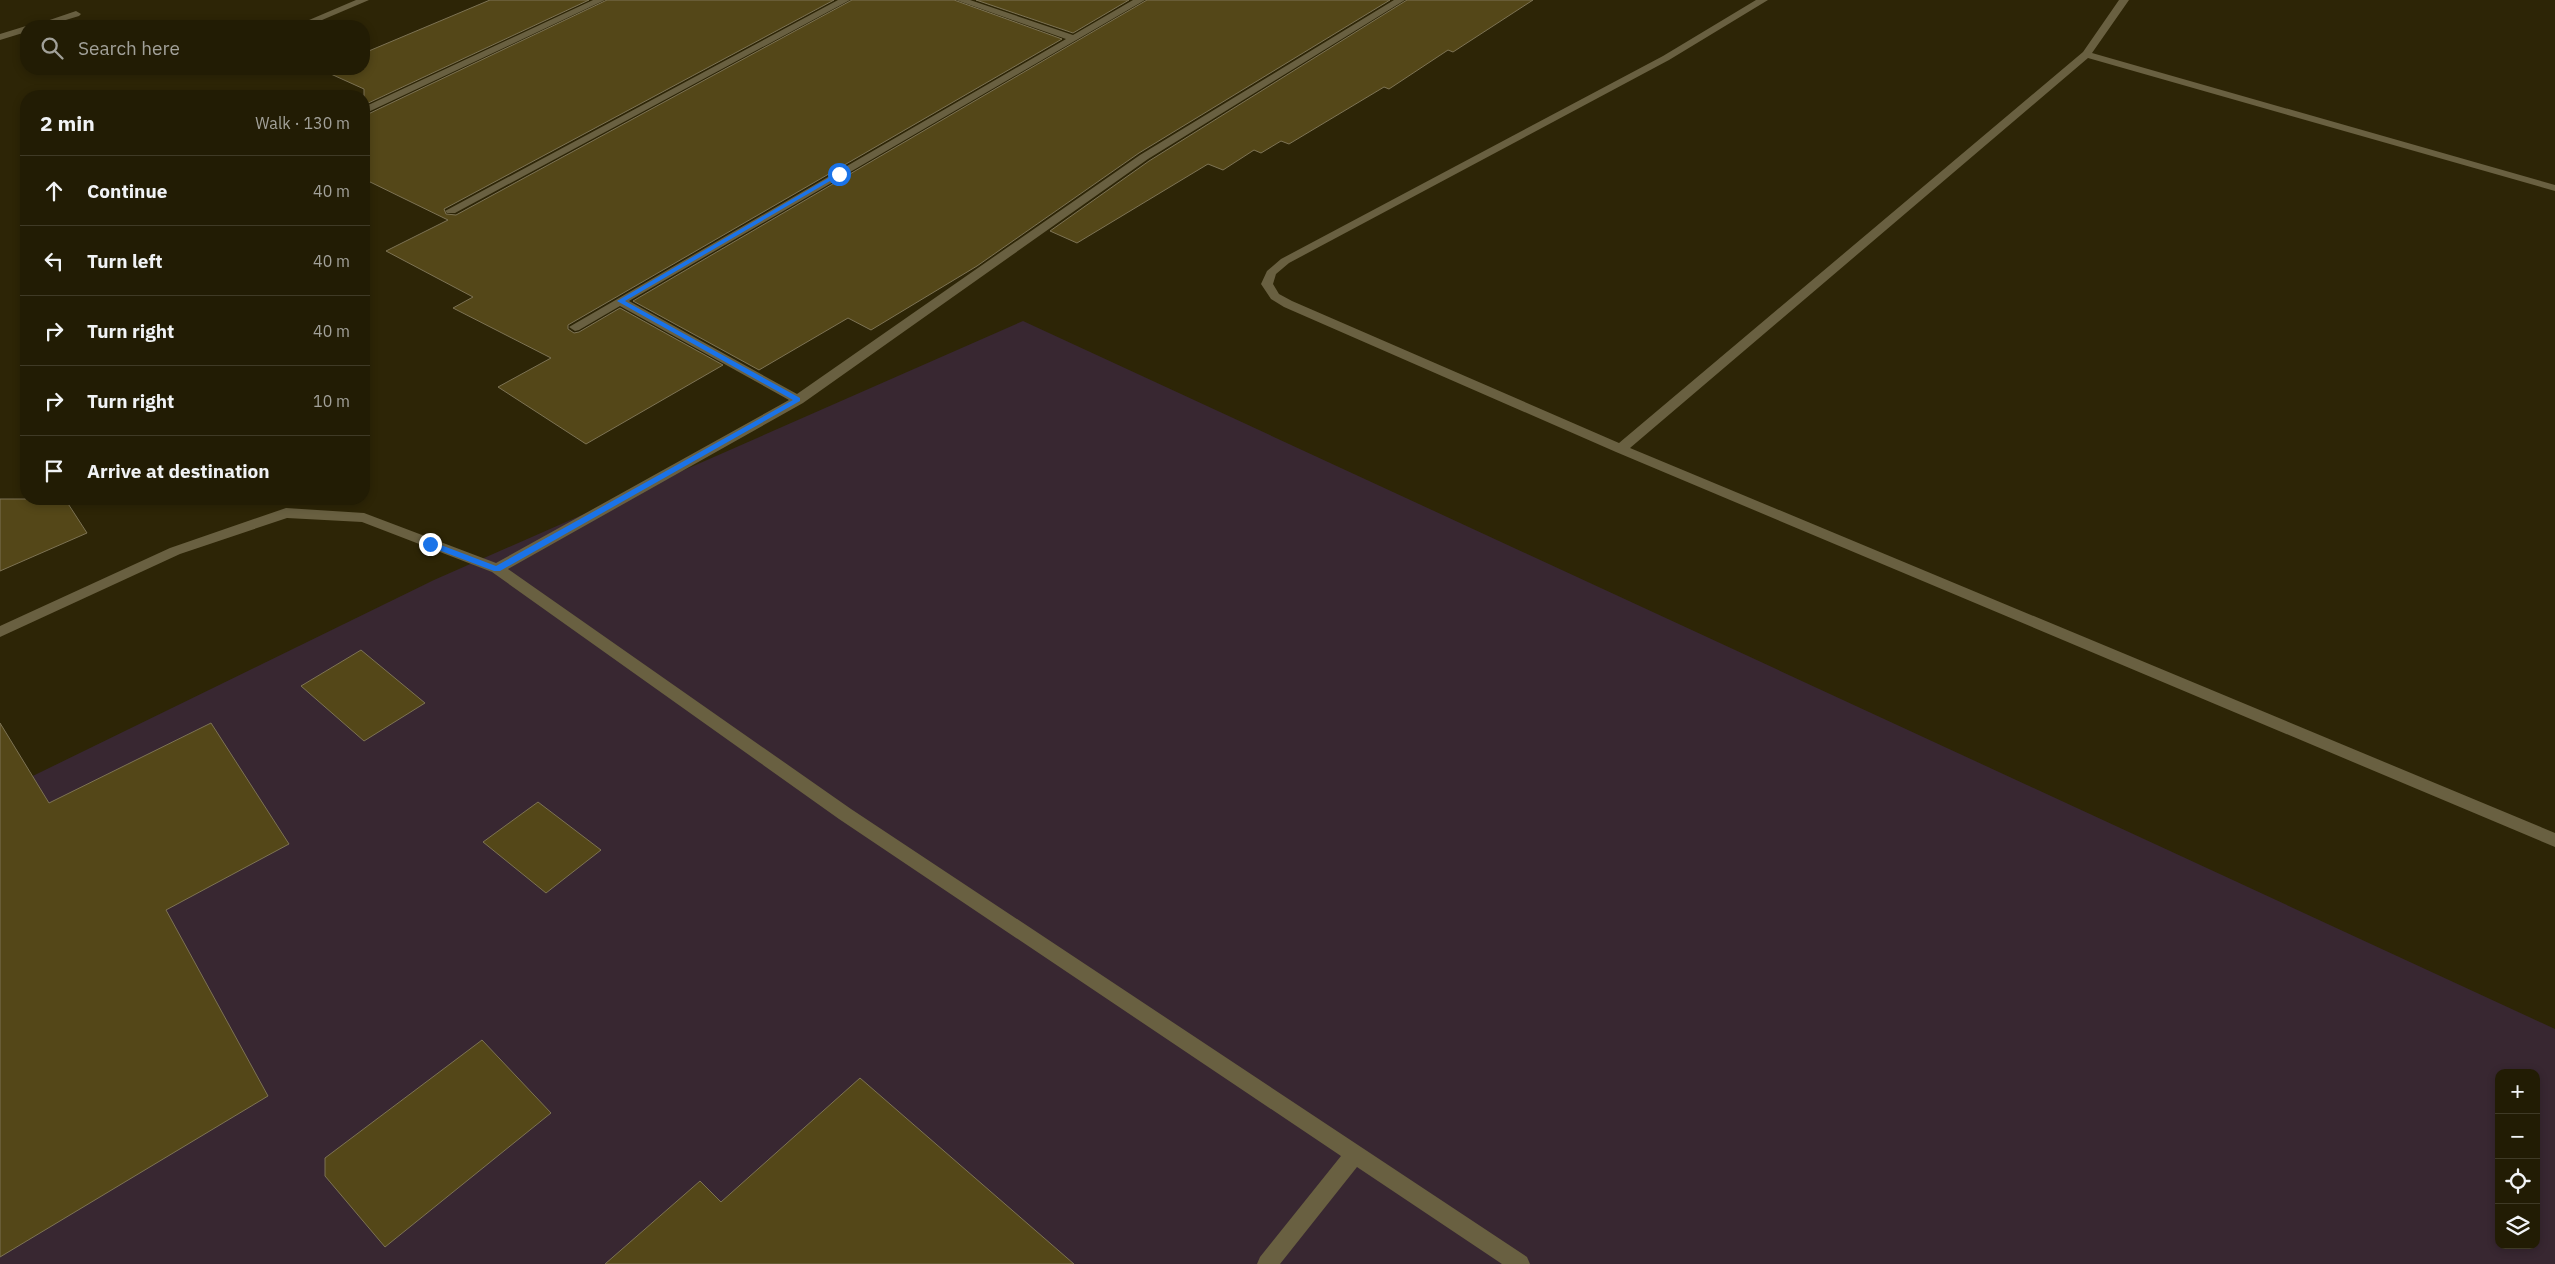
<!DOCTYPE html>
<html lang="en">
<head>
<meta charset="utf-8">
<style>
	:root { --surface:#221c04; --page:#2e2913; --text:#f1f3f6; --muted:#a2a19a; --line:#3f3a26 }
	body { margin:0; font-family:"IBM Plex Sans",sans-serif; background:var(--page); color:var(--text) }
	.controls { position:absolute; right:15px; bottom:15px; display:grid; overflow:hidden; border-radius:10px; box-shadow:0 2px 8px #0003 }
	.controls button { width:45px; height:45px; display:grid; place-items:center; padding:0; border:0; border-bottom:1px solid var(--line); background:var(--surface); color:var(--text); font:25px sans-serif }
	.stop { position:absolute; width:15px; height:15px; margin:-11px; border:4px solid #1a73e8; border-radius:50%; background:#fff }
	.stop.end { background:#1a73e8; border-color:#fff; box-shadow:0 1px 5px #0008 }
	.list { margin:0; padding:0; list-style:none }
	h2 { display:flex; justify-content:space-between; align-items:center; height:65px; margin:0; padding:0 20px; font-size:21px }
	h2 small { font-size:16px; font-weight:400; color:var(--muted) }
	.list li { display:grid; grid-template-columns:32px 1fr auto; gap:15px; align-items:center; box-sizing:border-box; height:70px; padding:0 20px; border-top:1px solid var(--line) }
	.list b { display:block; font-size:19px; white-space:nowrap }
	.list em { font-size:16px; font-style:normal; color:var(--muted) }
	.icon { flex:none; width:28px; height:28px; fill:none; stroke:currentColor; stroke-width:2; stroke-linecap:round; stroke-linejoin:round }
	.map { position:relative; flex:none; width:2555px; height:1264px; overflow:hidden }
	.search { position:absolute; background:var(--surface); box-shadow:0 2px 8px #0003; left:20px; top:20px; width:350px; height:55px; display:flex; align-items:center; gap:12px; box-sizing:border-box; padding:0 18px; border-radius:20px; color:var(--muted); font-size:19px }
	.panel { position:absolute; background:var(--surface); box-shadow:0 2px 8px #0003; left:20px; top:90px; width:350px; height:415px; border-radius:20px }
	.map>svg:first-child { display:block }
	.industrial { fill:#382731; fill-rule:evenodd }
	.building { fill:#544718; stroke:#7d7354 }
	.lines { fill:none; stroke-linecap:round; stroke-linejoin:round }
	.minor { fill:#696041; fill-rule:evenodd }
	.route { fill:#1a73e8 }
</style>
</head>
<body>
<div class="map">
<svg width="2555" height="1264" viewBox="0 0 2555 1264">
	<rect width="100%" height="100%" fill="#2d2506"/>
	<!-- industrial -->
	<path class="industrial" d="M 1023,321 L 2555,1029 L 2555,1264 L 0,1264 L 0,792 L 434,580 ZM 2499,1073 L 2536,1073 L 2536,1245 L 2499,1245 Z"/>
	<!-- building -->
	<path class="building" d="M 490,0 L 589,0 L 364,105 L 364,89 L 322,70 L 364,69 L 364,53 Z
		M 607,0 L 834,0 L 444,209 L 446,214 L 456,215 L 852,0 L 954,0 L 1062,39 L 568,325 L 568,329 L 574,333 L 579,332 L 620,308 L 723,365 L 586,444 L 498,387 L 551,358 L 453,308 L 473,297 L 386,251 L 448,220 L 364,179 L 364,116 Z
		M 976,0 L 1129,0 L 1073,33 Z
		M 1147,0 L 1390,0 L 1139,153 L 977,266 L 871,330 L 848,318 L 759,370 L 633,301 Z
		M 1407,0 L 1533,0 L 1453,52 L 1448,50 L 1389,89 L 1384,87 L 1289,144 L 1281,141 L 1261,153 L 1254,150 L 1223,170 L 1208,164 L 1077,243 L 1050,231 L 1149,161 Z
		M 0,499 L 65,499 L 87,533 L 0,571 Z
		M 361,650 L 425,703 L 364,741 L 301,686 Z
		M 0,723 L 49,803 L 211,723 L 289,844 L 166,910 L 268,1096 L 0,1257 Z
		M 538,802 L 601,850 L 546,893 L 483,842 Z
		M 482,1040 L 551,1113 L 385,1247 L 325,1176 L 325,1158 Z
		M 860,1078 L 1074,1264 L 605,1264 L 700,1181 L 721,1202 Z"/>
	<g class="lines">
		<!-- minor -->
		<path class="minor" d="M 356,0 L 369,0 L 308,26 L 295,26 Z
			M 593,0 L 605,0 L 364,114 L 364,107 Z
			M 838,0 L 850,0 L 455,213 L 447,213 L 445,211 Z
			M 956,0 L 970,0 L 1073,35 L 1133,0 L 1145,0 L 629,301 L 797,394 L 1140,155 L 1394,0 L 1405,0 L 1148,159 L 803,403 L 508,569 L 851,809 L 1527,1257 L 1530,1264 L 1502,1264 L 1357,1167 L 1280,1264 L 1257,1264 L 1260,1257 L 1341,1156 L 839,819 L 492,572 L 362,522 L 287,518 L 180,554 L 0,637 L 0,626 L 170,548 L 286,508 L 364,513 L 496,563 L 789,400 L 620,306 L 579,330 L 575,331 L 569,327 L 1066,39 Z
			M 1756,0 L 1768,0 L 1669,60 L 1289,263 L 1276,274 L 1273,284 L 1279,294 L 1292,301 L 1619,443 L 2083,52 L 2119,0 L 2129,0 L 2092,53 L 2555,185 L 2555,191 L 2088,58 L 1630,448 L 2555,833 L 2555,847 L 1616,452 L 1284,307 L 1271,299 L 1261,284 L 1267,271 L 1281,259 L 1663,56 Z
			M 76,11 L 81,14 L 79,16 L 46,26 L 32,26 Z
			M 26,26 L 26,32 L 0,40 L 0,34 Z"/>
	</g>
	<!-- route -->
	<path class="route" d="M 837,173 L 842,174 L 625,301 L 800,398 L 800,401 L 500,571 L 494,571 L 428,546 L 428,542 L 433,542 L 496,566 L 793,400 L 617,301 Z"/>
</svg>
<div class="controls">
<button>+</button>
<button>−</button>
<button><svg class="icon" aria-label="locate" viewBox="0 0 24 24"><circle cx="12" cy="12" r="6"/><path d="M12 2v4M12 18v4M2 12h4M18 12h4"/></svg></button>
<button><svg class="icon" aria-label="layers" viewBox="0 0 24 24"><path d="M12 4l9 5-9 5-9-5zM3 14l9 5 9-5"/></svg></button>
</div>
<div class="stop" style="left:839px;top:174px"></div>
<div class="stop end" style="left:430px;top:544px"></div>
<div class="search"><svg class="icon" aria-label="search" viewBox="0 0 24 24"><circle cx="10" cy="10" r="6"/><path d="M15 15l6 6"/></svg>Search here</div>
<section class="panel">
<h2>2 min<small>Walk · 130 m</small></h2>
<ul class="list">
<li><svg class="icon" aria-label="ahead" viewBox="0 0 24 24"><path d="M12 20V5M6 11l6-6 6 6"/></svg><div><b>Continue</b></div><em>40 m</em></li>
<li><svg class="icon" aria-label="left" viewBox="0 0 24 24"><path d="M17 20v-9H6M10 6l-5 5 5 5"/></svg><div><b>Turn left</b></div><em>40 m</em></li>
<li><svg class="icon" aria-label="right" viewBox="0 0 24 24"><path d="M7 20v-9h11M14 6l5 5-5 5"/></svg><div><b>Turn right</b></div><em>40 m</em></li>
<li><svg class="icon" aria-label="right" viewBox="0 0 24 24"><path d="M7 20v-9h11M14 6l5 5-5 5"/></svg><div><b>Turn right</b></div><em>10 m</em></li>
<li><svg class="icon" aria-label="arrive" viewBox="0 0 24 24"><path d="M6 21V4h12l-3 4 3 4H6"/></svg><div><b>Arrive at destination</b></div></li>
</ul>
</section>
</div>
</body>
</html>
